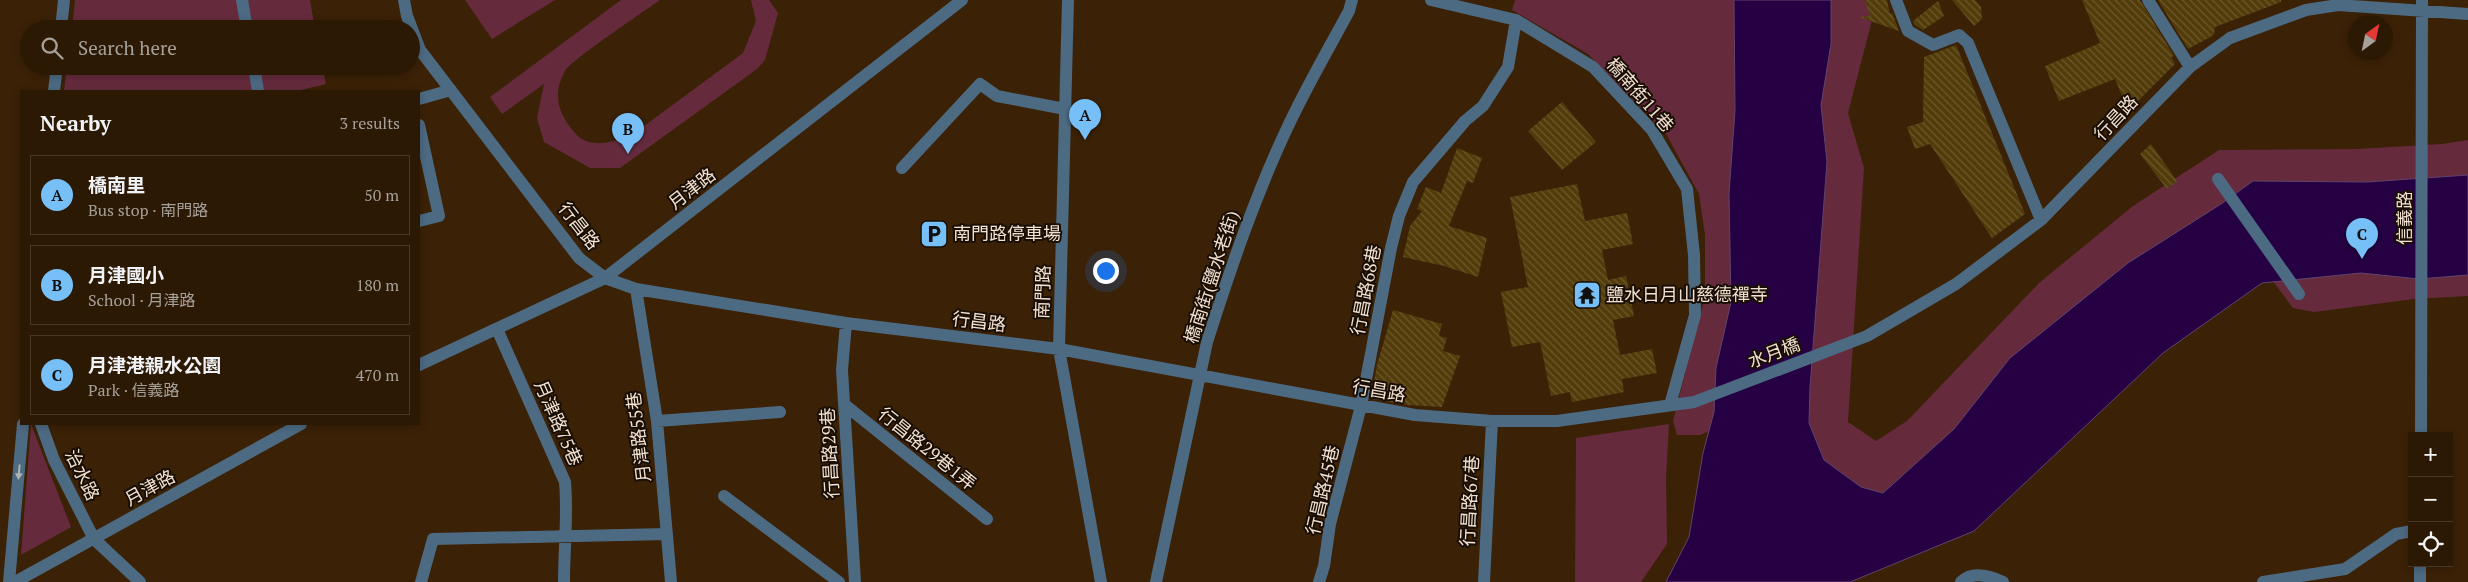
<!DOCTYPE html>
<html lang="en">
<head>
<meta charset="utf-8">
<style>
	:root { --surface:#2c1904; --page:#382613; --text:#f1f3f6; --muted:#a6a09a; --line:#483826; --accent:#77bff7 }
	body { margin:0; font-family:"PT Serif","Noto Sans TC",serif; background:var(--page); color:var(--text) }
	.controls { position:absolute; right:15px; bottom:15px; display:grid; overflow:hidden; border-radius:0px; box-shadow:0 2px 8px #0003 }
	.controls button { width:45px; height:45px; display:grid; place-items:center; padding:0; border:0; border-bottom:1px solid var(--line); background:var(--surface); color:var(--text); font:25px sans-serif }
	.compass { position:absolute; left:2348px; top:15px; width:45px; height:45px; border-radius:50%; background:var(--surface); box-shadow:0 2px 8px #0003; rotate:33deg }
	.you { position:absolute; left:1105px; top:270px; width:18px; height:18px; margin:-12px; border:4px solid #fff; border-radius:50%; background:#1a73e8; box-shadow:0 0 0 8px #1a73e833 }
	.badge { display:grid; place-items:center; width:32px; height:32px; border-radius:50%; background:var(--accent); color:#111; font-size:16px; font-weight:700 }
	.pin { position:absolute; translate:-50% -41px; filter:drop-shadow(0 1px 2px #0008) }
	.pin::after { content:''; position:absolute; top:26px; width:18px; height:15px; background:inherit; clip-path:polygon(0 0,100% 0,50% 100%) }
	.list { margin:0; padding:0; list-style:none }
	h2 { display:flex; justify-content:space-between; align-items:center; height:65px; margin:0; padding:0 20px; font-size:21px }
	h2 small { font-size:16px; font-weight:400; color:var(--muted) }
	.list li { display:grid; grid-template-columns:32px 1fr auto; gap:15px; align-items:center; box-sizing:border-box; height:80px; margin:0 10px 10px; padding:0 10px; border:1px solid var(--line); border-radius:0px }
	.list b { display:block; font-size:19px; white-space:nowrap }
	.list p { margin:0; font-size:16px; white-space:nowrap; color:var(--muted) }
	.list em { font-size:16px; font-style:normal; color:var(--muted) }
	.icon { flex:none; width:28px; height:28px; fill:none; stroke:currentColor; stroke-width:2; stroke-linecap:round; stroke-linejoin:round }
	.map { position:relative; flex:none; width:2468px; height:582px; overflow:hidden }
	.search { position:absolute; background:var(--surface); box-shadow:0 2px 8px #0003; left:20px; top:20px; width:400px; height:55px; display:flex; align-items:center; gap:12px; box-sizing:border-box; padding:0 18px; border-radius:28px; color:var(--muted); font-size:19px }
	.panel { position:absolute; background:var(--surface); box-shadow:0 2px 8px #0003; left:20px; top:90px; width:400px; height:335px; border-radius:0px }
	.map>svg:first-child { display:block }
	.green { fill:#652b3d }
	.water { fill:#250043; stroke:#62436e }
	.building { fill:url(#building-back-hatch) }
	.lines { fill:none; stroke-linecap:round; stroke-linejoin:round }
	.minor { stroke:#4c6a82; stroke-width:12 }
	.oneway { fill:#b0b1b1 }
	.labels { text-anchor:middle; stroke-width:4; stroke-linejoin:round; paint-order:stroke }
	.street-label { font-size:18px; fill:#f2e0d1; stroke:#190e04 }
	.poi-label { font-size:18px; fill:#f2e0d1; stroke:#190e04; text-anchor:start }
</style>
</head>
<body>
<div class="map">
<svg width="2468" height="582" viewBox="0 0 2468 582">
	<defs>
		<pattern id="building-back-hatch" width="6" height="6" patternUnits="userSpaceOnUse" patternTransform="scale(1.25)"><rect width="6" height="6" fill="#523c0a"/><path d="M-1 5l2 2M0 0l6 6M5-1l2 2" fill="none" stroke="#6b582d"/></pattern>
	</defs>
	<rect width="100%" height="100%" fill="#3b2106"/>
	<!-- green -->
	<path class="green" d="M 75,0 L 310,0 L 315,29 L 72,29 Z
		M 465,0 L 555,0 L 492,39 Z
		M 621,0 L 660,0 C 646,10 570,61 565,71 C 552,95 558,113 575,133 C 589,150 614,142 632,135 L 743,53 L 756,21 L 751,0 L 769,0 L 778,13 L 765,60 L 757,69 L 620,168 L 590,168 L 544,142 L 537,118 L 544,84 L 502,114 L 490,97 Z
		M 1515,0 L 1867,0 L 1872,20 L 1848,113 L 1864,168 L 1848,422 L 1876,441 L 1907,421 L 2039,283 L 2133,206 L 2219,150 L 2357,149 L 2442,144 L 2468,140 L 2468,296 L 2414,299 L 2314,312 L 2293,308 L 2224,216 L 1899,506 L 1822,472 L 1801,393 L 1700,435 L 1677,435 L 1673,421 L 1705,296 L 1705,235 L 1699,194 L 1666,134 L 1588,54 L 1512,10 Z
		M 67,66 L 322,66 L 326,84 L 297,91 L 64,91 Z
		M 31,424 L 71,527 L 21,555 Z
		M 1669,424 L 1666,478 L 1667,544 L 1641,582 L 1575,582 L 1576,438 Z"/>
	<!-- water -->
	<path class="water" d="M 1734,0 L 1831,0 L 1831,44 L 1821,105 L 1827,162 L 1810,387 L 1809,423 L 1824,460 L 1861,487 L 1883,493 L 1954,429 L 2010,358 L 2128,263 L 2221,204 L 2253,181 L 2367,182 L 2468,175 L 2468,275 L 2419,279 L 2361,273 L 2262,283 L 2163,353 L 1974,531 L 1850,582 L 1666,582 L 1689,537 L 1703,453 L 1714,412 L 1716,368 L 1731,302 L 1729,193 L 1735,111 Z"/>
	<!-- building -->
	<path class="building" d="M 1865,0 L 1887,0 L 1890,14 L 1892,13 L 1899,31 L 1859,17 L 1870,16 Z
		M 1952,0 L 1975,0 L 1981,7 L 1982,19 L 1974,26 Z
		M 2082,0 L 2140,0 L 2174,56 L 2171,57 L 2175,64 L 2139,100 L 2124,101 L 2115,79 L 2059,101 L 2045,66 L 2100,43 Z
		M 2158,0 L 2281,0 L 2281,2 L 2215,27 L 2214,35 L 2188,49 Z
		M 1938,1 L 1944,16 L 1923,30 L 1915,25 L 1913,21 Z
		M 1956,45 L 2025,214 L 1992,238 L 1930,144 L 1915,149 L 1907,127 L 1923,122 L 1924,57 Z
		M 1562,102 L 1596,142 L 1562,170 L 1528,131 Z
		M 2151,144 L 2177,181 L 2167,189 L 2140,154 Z
		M 1457,148 L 1482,158 L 1473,183 L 1467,181 L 1449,226 L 1487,238 L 1478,277 L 1444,266 L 1403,257 L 1410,226 L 1422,211 L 1417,209 L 1426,187 L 1441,193 Z
		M 1577,184 L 1585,221 L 1627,213 L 1633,244 L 1602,250 L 1608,280 L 1626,276 L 1634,316 L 1613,320 L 1620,355 L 1652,349 L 1657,373 L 1622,379 L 1624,392 L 1572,402 L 1570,392 L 1551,396 L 1540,342 L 1512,347 L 1501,292 L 1528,287 L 1510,197 Z
		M 1393,310 L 1442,324 L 1439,336 L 1447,338 L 1443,351 L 1460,356 L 1442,407 L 1408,405 L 1373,399 L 1372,393 L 1377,365 Z"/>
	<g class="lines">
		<!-- minor -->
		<path class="minor" d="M 242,0 L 247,29
			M 404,0 L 407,16 L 420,50 L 579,258 L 605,278 L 636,289 L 846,323 L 1059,349 L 1415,415 L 1492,421 L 1557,421 L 1694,402 L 1867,336 L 1956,284 L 2041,220 L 2190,67 L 2230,38 L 2306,10 L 2338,5 L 2468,14
			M 1068,0 L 1059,349 L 1101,582
			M 1431,0 L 1516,20 L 1593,67 L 1652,130 L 1687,189 L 1694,255 L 1695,315 L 1670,405
			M 1896,0 L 1908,31 L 1933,45 L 1959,35 L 1968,43 L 2041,220
			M 2148,0 L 2190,67
			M 61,29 L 64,0
			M 254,66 L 258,91
			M 54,91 L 57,66
			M 419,99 L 451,90
			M 419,125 L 439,216 L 419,221
			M 902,168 L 980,84 L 997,96 L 1065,109
			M 2218,179 L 2299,294
			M 636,289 L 657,421 L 671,582
			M 846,323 L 842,370 L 855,582
			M 497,329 L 565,482 C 568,515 564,548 564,582
			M 419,365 L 605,278 L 962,0
			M 845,405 L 987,519
			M 657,421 L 780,412
			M 41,424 L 54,460 L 94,539 L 140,582
			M 2421,436 L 2422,0
			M 724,496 L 839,582
			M 9,582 L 23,424
			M 15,582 L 301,424
			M 421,582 L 433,539 L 667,534
			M 1156,582 L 1207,342 C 1231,267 1256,193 1290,122 C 1308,84 1329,48 1349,11 L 1352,0
			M 1319,582 L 1324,566 L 1330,524 L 1361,406 L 1391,248 L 1399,216 L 1413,182 L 1465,121 L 1483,106 L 1508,67 L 1516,20
			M 1484,582 L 1492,421
			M 1961,582 C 1972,571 1990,576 2003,582
			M 2263,582 L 2345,569 L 2396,534 L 2412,531
			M 2420,582 L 2420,563"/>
	</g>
	<!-- one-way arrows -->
	<defs><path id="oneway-solid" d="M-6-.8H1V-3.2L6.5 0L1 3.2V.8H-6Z" transform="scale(1.25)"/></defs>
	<use class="oneway" href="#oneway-solid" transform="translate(19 472) rotate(95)"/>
	<!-- icons -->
	<defs>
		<g id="parking-square" transform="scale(1.4375)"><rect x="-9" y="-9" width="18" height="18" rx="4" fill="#77bff7" stroke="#190e04"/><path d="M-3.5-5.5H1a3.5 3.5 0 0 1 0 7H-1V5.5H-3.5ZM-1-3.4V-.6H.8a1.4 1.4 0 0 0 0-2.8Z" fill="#111"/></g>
		<g id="temple-square" transform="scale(1.4375)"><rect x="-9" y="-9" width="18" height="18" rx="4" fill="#77bff7" stroke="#190e04"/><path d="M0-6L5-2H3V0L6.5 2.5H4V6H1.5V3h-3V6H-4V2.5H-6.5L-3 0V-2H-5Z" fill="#111"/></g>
	</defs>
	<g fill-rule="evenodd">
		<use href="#parking-square" x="934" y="234"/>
		<use href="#temple-square" x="1587" y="295"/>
	</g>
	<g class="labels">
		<!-- street labels -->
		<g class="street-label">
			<text transform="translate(1640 95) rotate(49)" y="6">橋南街11巷</text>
			<text transform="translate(2116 118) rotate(-47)" y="6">行昌路</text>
			<text transform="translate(692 189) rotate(-38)" y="6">月津路</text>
			<text transform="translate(2405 218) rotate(-90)" y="6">信義路</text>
			<text transform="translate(579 226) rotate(52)" y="6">行昌路</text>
			<text transform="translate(1212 277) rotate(-72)" y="6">橋南街(鹽水老街)</text>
			<text transform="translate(1366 290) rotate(-79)" y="6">行昌路68巷</text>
			<text transform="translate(1043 292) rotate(-88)" y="6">南門路</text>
			<text transform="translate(979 322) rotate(7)" y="6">行昌路</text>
			<text transform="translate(1774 353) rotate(-21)" y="6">水月橋</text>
			<text transform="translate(1379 391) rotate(10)" y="6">行昌路</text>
			<text transform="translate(558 423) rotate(66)" y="6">月津路75巷</text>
			<text transform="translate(639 437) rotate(-97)" y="6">月津路55巷</text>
			<text transform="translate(927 449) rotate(39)" y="6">行昌路29巷1弄</text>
			<text transform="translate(830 453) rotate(-93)" y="6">行昌路29巷</text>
			<text transform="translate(82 475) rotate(64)" y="6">治水路</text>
			<text transform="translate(150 488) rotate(-29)" y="6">月津路</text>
			<text transform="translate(1323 490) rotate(-77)" y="6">行昌路45巷</text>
			<text transform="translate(1470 501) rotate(-87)" y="6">行昌路67巷</text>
		</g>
		<!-- poi labels -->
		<g class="poi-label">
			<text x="953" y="240">南門路停車場</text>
			<text x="1606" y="301">鹽水日月山慈德禪寺</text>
		</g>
	</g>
</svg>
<div class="controls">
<button>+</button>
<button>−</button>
<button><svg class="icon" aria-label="locate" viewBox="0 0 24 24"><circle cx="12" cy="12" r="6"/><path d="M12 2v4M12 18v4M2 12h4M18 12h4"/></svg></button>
</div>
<svg class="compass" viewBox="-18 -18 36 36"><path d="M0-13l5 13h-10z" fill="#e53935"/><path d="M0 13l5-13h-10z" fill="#a6a09a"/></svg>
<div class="you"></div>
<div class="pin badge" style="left:1085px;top:140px">A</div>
<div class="pin badge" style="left:628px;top:154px">B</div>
<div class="pin badge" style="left:2362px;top:259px">C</div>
<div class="search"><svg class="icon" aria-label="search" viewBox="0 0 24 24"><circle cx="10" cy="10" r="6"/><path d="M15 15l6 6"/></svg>Search here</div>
<section class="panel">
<h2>Nearby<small>3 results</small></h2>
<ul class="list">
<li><span class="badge">A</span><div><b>橋南里</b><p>Bus stop · 南門路</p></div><em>50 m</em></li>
<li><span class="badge">B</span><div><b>月津國小</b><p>School · 月津路</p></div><em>180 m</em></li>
<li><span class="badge">C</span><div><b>月津港親水公園</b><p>Park · 信義路</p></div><em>470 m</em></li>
</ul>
</section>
</div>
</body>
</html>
